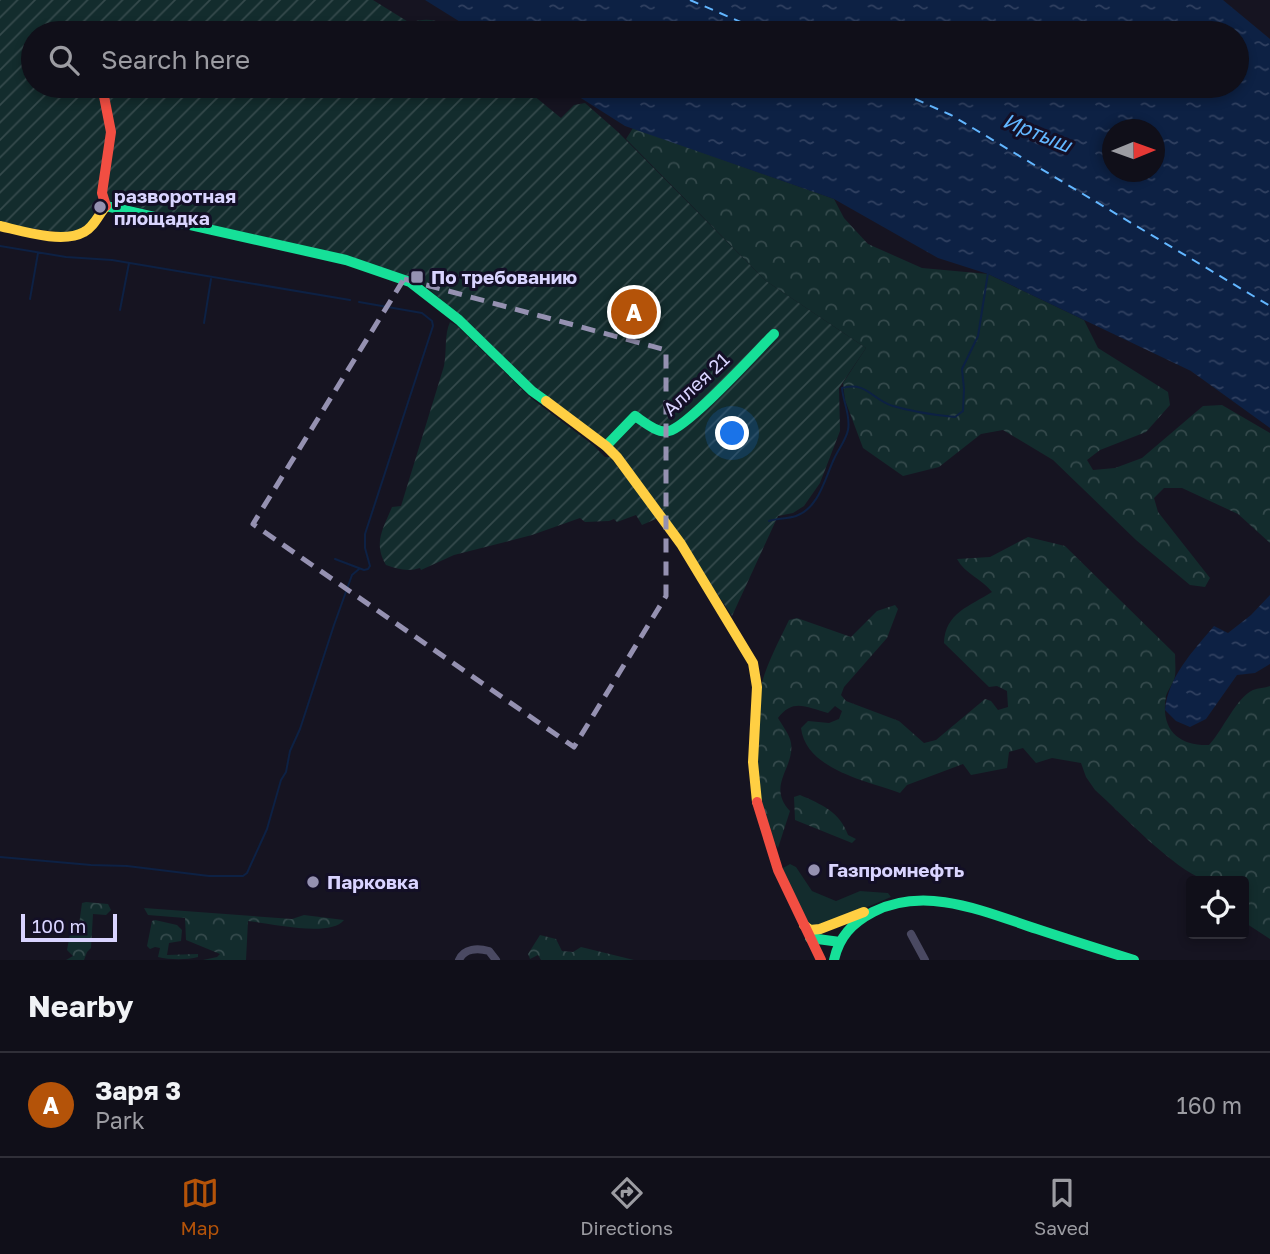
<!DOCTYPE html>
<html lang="en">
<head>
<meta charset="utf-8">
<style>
	:root { --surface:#100f19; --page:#1e1d26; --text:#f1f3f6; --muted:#9c9ca2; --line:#302f38; --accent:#b45309 }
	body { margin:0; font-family:"Golos Text",sans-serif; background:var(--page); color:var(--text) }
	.controls { position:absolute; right:21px; bottom:21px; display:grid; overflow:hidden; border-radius:7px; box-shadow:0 4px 10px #0003 }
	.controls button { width:63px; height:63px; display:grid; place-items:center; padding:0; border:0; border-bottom:2px solid var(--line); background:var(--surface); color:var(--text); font:35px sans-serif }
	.compass { position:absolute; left:1102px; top:119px; width:63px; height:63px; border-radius:50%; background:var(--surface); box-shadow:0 4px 10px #0003; rotate:89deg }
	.scale { position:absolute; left:21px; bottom:18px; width:96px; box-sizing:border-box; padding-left:7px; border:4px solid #d9d4ff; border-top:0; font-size:19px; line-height:24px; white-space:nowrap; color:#d9d4ff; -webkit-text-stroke:5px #130f26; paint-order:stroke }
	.you { position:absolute; left:733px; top:434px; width:24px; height:24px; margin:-18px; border:5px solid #fff; border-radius:50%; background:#1a73e8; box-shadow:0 0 0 10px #1a73e833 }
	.badge { display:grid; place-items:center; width:46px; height:46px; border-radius:50%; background:var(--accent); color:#fff; font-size:23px; font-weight:700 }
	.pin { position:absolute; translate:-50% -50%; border:4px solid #fff; box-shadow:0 2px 7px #0006 }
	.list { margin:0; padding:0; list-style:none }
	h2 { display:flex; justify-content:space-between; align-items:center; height:91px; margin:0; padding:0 28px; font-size:30px }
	h2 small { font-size:23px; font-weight:400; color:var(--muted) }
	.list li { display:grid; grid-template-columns:46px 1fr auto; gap:21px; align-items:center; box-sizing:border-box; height:105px; padding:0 28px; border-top:2px solid var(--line) }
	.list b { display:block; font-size:26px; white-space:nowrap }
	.list p { margin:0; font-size:23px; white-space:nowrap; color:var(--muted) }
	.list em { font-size:23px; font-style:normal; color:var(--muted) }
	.icon { flex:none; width:38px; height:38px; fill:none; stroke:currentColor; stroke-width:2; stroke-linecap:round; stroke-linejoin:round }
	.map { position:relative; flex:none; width:1270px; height:960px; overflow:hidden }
	.search { position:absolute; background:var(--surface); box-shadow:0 4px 10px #0003; left:21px; right:21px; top:21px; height:77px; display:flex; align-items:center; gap:18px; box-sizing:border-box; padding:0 24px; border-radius:38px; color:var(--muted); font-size:26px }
	.sheet { height:196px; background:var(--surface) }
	nav { display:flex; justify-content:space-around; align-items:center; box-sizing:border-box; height:98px; border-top:2px solid var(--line); background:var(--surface); font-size:19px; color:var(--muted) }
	nav a { display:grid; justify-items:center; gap:4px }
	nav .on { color:var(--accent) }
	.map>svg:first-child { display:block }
	.green { fill:#132c2d }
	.forest { fill:url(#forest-crowns) }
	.garden { fill:url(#garden-furrows) }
	.water { fill:url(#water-ripples); fill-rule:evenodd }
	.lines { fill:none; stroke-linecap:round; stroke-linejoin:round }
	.stream { stroke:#0d2144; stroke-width:2 }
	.ferry { stroke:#62b6ff; stroke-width:2; stroke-dasharray:9 7; stroke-linecap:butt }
	.street { stroke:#4a4962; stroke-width:8 }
	.fast { stroke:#16e098; stroke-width:10 }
	.slow { stroke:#ffcf43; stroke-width:10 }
	.jam { stroke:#f24e42; stroke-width:10 }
	.marked { fill:none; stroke:#9591b1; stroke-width:5; stroke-dasharray:14 9; stroke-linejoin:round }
	.poi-dot { fill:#9591b1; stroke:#130f26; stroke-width:2.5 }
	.labels { text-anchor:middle; stroke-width:6; stroke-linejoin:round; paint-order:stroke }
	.poi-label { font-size:19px; font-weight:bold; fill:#d9d4ff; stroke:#130f26; text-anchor:start }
	.street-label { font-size:19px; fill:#d9d4ff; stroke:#130f26 }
	.water-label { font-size:21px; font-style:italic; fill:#62b6ff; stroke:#130f26 }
</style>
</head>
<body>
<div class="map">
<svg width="1270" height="960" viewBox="0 0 1270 960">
	<defs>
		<pattern id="forest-crowns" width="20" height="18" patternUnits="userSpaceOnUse" patternTransform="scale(1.75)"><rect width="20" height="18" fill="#132c2d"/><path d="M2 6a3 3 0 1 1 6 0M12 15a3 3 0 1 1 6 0" fill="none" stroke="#354a4c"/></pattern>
		<pattern id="garden-furrows" width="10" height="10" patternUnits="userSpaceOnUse" patternTransform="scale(1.75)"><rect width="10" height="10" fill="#132c2d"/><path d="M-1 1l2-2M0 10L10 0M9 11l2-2" fill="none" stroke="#354a4c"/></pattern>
		<pattern id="water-ripples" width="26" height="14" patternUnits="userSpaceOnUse" patternTransform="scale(1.75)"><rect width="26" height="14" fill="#0d2144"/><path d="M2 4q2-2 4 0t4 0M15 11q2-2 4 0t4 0" fill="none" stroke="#304060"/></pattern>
	</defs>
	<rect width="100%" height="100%" fill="#161421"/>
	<!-- green -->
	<path class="green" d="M 790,864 L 796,867 L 812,891 L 836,901 L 860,891 L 888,893 L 891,897 L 820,927 L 810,927 L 782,874 L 783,868 Z"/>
	<!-- forest -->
	<path class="forest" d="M 633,128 L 834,199 L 844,218 L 868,244 L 922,268 L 988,274 L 1084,320 L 1098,348 L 1168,392 L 1170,405 L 1146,432 L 1100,450 L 1087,460 L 1093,470 L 1115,468 L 1142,458 L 1203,406 L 1222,405 L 1270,433 L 1270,543 L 1238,514 L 1182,488 L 1164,488 L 1154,498 L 1158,512 L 1210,578 L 1205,587 L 1190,585 L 1136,540 L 1053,460 L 1003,430 L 981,434 L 939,467 L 903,476 L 863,448 L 845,400 L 843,383 L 866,348 L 766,281 L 626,139 Z
		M 1028,537 L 1065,546 L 1175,654 C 1175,661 1176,669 1175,676 C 1174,683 1168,689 1166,696 C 1160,729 1178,746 1209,745 C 1223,730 1236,698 1253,690 C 1258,688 1265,688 1270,686 L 1270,939 L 1244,922 L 1244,881 C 1232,881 1216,884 1205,880 C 1172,868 1123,815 1095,790 L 1086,777 L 1081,763 L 1052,758 L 1036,763 L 1023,748 L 1009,752 L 1007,768 L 971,775 L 963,764 L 907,785 L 900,793 C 868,781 806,770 801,728 L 808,721 L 829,723 L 839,719 L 842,711 L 835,706 L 828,713 C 806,707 793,698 778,718 C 782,725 790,735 791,743 C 795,768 766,785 790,811 L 778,848 C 775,844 771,839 769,835 C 754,805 752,722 760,690 C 766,665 778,643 789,620 L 797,618 L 851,637 L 877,611 L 895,605 L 898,609 L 887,638 L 844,687 L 841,695 L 846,701 L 899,721 L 924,743 L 936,740 L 985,699 L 991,701 L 998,710 L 1008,707 L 1007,691 L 997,686 L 989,687 L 944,643 C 945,613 970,606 992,592 C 982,579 965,574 957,559 L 990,557 Z
		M 800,795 C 821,804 840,812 848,835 L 856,839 L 852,843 L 795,820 L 794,797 Z
		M 86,902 L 108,904 L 111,910 L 106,915 L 93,914 L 91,948 L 87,952 L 84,960 L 66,960 L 73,956 L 67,950 L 71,929 L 79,925 L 82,903 Z
		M 144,908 L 292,919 L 304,915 L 344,920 C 330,938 270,923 248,921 L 246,960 L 203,960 L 217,957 L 220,954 L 186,940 L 185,918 L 148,915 Z
		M 155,920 L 177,925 L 182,930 L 181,941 L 169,943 L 167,955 L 198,954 L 198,957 C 187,960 170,960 158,957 L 160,948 L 155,947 L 150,949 L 147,946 L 152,921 Z
		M 540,935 L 556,939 L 562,951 L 573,952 L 581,947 L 634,960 L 541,960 L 538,955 L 530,959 L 528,954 Z"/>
	<!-- garden -->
	<path class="garden" d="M 0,0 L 373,0 L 410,23 C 428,16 444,21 459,33 L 33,33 L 33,86 L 522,86 L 561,118 L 574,105 L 585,103 L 618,132 L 766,281 L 866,348 L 839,388 L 840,431 L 820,483 L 804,506 L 793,513 L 778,516 L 732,616 L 698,565 L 614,449 L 536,390 L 478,332 L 421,282 L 354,258 L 97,198 L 92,220 L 73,234 L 0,224 Z
		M 450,322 L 456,325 L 532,399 L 593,445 L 605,457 L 610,457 L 658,518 L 642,525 L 636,515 L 617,522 L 614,519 L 609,521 L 585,522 L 580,518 L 532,535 L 454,555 L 421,570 L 420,568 C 408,572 398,569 386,565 C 373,543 383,529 392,507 L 401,506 L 444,366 C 447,351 444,335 450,322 Z"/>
	<!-- water -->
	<path class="water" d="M 425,0 L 1223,0 L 1270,39 L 1270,428 L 1191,371 L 988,274 L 938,258 L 834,199 L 625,126 L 562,86 L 1237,86 L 1237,33 L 478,33 ZM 1112,130 L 1154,130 L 1154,172 L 1112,172 Z
		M 1270,595 L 1270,664 L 1255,673 L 1237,675 L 1206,719 L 1190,727 L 1176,721 L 1165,710 C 1168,677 1193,651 1214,626 L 1228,633 L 1251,615 Z"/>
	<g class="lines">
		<!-- stream -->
		<path class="stream" d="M 0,246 L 66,257 L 112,260 L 350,300
			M 30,299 L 38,253
			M 120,310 L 129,263
			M 204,323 L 211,279
			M 769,521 C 778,518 787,519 796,516 C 819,508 825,478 834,459 C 838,450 846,440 848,430 C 851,416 843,402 842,388 C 867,381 872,400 893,406 C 913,412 934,415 955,417 L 963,411 L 964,389 L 962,369 L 978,336 L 988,273
			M 335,559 L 364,570 L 368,569 L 370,566 L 365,548 L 365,534 L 433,326 L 432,321 L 422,313 L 359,302
			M 0,857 L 91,865 L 127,866 L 209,876 L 243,876 L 247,873 L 267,829 L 281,780 L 286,772 L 290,751 L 300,729 L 334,625 L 352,575 L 359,569"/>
		<!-- ferry -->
		<path class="ferry" d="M 690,0 L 766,33
			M 886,86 L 951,115 L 1270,306"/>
		<!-- street -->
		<path class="street" d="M 911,934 L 925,960
			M 459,960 C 464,948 478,948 489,951 L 496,960"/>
		<!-- fast -->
		<path class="fast" d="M 106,206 L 346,260 L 410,282 L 459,320 L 532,391 L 546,401
			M 606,446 L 635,416 C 644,422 658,434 669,431 C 689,426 756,352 774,334
			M 810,938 L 840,942
			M 834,960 C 839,937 852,923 873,912 C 926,885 985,912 1037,929 C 1070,940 1102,950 1134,960"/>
		<!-- slow -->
		<path class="slow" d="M 0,226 C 22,231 63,244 84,232 C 94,227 99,214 106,206
			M 546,401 L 606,446 L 617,457 L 681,544 L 753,663 L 757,687 L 753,762 L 757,802
			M 804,925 L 810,930 L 820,929 L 864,912"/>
		<!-- jam -->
		<path class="jam" d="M 102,86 L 111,132 L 102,193 L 106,206
			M 757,802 L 778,870 L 821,960"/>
	</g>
	<!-- marked area -->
	<path class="marked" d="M 404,279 L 666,350 L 666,596 L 574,747 L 253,524 Z"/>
	<!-- markers -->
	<g class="poi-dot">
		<circle cx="100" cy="207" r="7"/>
		<rect x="410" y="270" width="14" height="14" rx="3.5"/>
		<circle cx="814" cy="870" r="7"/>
		<circle cx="313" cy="882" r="7"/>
	</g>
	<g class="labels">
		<!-- poi labels -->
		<g class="poi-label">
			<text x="114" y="203">разворотная<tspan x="114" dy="22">площадка</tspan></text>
			<text x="431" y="284">По требованию</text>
			<text x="828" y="877">Газпромнефть</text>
			<text x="327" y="889">Парковка</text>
		</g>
		<!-- street labels -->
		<g class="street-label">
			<text transform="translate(696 384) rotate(-43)" y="7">Аллея 21</text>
		</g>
		<!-- water labels -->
		<g class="water-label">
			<text transform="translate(1037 133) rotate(22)" y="7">Иртыш</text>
		</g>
	</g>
</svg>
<div class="controls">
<button><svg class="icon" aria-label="locate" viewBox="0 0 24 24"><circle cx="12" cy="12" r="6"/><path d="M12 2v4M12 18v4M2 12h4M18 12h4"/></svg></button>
</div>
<svg class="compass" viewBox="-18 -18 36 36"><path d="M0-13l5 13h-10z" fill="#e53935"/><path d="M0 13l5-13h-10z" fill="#9c9ca2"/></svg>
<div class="scale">100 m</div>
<div class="you"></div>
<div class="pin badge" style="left:634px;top:312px">A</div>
<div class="search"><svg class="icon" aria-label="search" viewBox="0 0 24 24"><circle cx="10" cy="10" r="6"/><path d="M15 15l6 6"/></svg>Search here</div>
</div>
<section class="sheet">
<h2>Nearby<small></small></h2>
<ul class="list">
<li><span class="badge">A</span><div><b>Заря 3</b><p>Park</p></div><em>160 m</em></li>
</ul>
</section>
<nav>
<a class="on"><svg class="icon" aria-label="map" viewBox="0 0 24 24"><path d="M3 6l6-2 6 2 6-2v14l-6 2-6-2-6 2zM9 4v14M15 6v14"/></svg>Map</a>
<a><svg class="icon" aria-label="directions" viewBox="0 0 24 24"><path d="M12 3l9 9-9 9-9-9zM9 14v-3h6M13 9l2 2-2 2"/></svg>Directions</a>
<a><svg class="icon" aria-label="saved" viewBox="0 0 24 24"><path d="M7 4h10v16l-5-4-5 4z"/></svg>Saved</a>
</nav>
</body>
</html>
